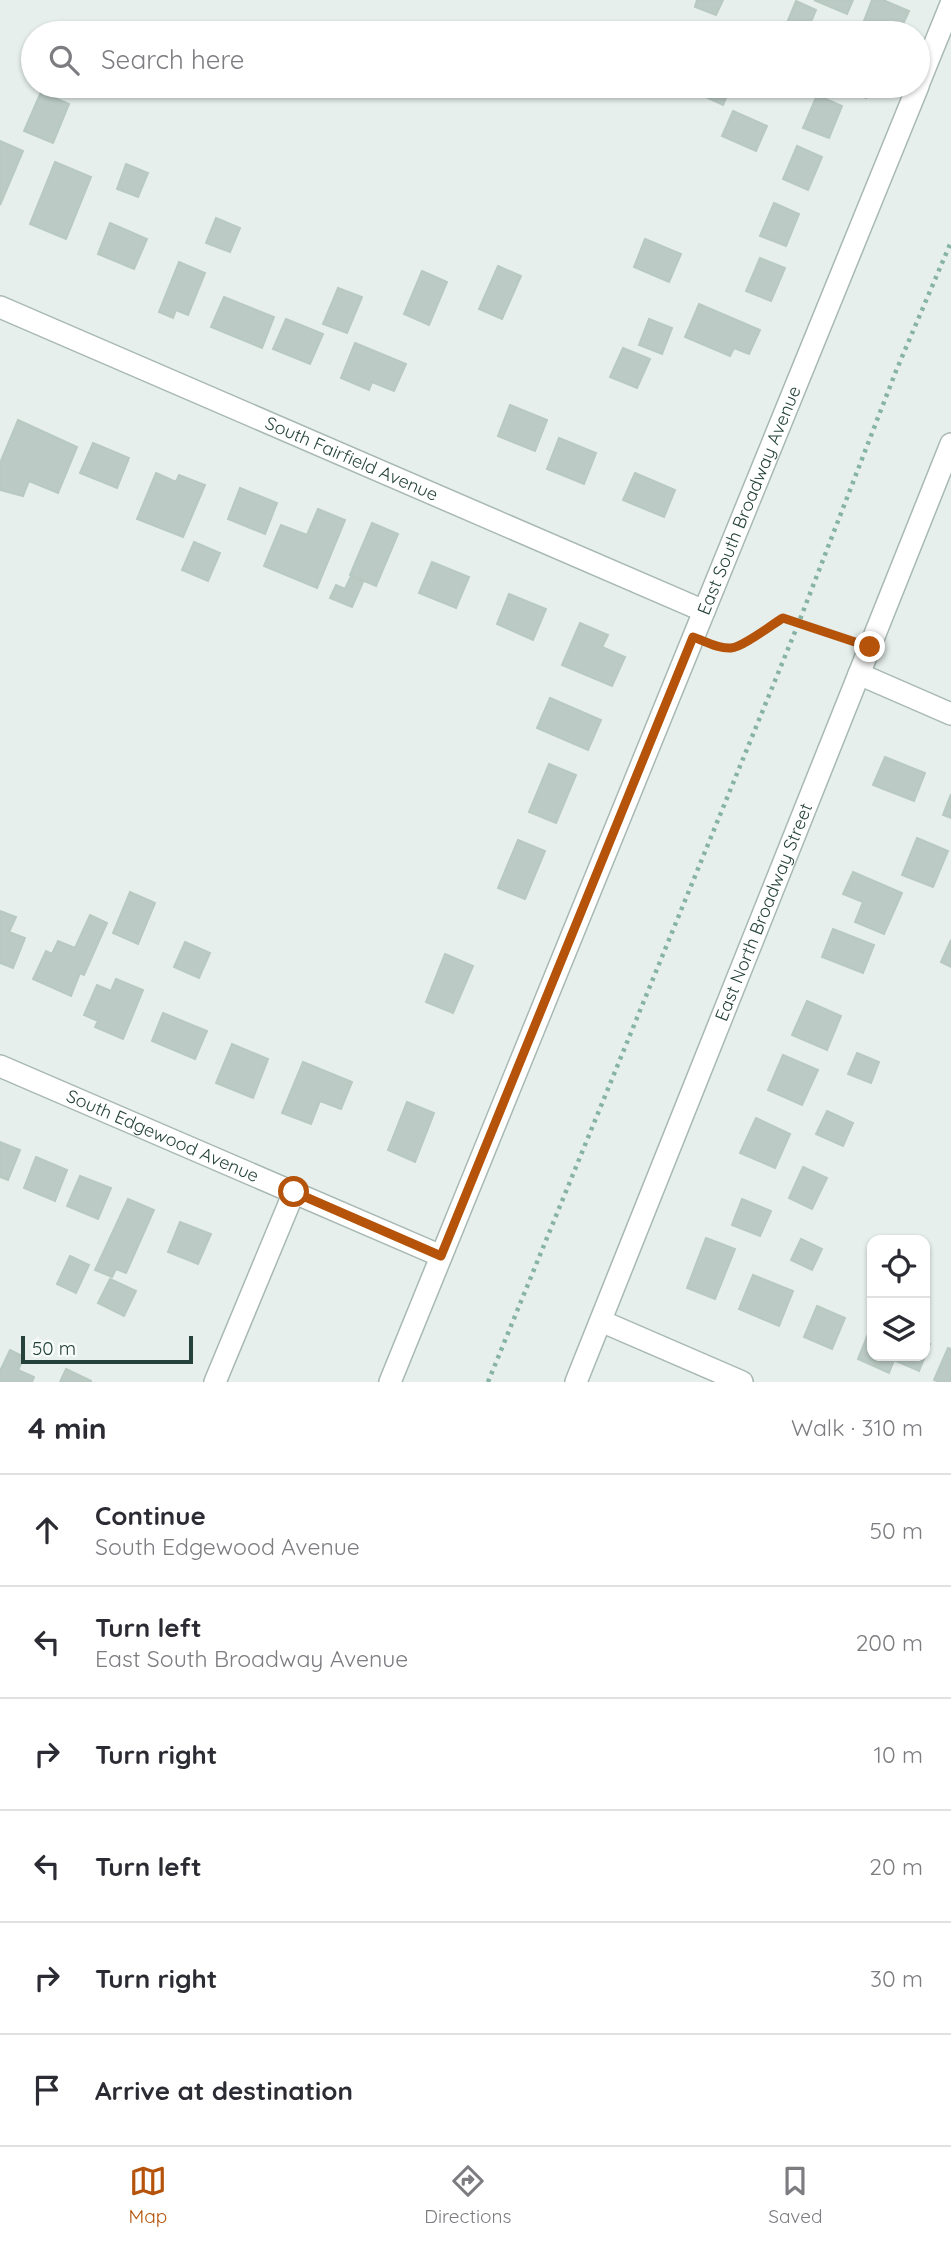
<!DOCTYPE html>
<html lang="en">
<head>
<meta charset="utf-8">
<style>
	:root { --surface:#fff; --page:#f7f7f7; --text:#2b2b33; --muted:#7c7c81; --line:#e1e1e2; --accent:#b45309 }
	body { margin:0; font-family:Quicksand,sans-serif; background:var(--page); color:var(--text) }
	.controls { position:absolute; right:21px; bottom:21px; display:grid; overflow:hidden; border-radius:14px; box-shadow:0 2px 5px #0004 }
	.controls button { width:63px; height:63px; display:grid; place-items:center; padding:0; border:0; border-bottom:2px solid var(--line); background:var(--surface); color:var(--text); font:35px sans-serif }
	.scale { position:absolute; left:21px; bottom:18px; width:172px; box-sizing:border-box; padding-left:7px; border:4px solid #24423a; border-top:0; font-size:19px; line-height:24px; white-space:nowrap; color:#24423a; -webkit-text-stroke:5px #f7fbf9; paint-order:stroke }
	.stop { position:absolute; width:21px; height:21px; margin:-16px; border:5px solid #b45309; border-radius:50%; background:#fff }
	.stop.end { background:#b45309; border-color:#fff; box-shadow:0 2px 7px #0008 }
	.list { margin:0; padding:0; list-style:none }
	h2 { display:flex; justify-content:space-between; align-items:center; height:91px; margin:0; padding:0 28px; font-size:30px }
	h2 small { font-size:23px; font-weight:400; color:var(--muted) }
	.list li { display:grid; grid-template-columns:46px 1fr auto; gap:21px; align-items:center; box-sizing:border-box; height:112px; padding:0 28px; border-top:2px solid var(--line) }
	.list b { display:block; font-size:26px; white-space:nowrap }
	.list p { margin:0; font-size:23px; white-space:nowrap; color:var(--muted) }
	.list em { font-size:23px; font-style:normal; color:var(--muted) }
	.icon { flex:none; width:38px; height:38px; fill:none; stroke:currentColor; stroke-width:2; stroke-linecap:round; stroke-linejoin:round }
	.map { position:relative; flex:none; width:951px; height:1382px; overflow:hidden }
	.search { position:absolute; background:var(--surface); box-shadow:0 2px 5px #0004; left:21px; right:21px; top:21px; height:77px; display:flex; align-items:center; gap:18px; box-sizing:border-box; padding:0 24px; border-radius:38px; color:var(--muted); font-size:26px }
	.sheet { height:763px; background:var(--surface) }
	nav { display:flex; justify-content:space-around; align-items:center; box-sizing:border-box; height:98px; border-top:2px solid var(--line); background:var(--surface); font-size:19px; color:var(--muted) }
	nav a { display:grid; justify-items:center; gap:4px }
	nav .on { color:var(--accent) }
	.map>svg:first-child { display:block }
	.building { fill:#bbcac4; stroke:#b8c9c2; stroke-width:2 }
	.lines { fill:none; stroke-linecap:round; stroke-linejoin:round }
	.minor-casing { stroke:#a8b8b2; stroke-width:24 }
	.path { stroke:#86b3a5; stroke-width:4.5; stroke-dasharray:3.5 5; stroke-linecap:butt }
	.minor { stroke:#fff; stroke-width:21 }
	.route { stroke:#b45309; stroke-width:9 }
	.labels { text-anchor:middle; stroke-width:5; stroke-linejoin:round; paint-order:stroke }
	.street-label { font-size:18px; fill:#24423a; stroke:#f7fbf9 }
</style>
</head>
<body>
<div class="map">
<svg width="951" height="1382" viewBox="0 0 951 1382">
	<rect width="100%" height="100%" fill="#e6efeb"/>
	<!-- building -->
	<path class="building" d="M 697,0 L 723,0 L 716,15 L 695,7 Z
		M 814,0 L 853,0 L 847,14 Z
		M 872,0 L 883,0 L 909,11 L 899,33 L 893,33 L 864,21 Z
		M 796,1 L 816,10 L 807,31 L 787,23 Z
		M 700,86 L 731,86 L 723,105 L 697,93 Z
		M 842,86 L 871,86 L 866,98 L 841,88 Z
		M 41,92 L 69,104 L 53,143 L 24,131 Z
		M 817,95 L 842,106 L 829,138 L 803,128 Z
		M 733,111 L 767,126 L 756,151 L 722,136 Z
		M 0,141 L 23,151 L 0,205 Z
		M 797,146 L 822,157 L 808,190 L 783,179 Z
		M 55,162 L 91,177 L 66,239 L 30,224 Z
		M 126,164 L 148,173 L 138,197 L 117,189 Z
		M 774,203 L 799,214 L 786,246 L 760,236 Z
		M 216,218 L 240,228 L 230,252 L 206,243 Z
		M 110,223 L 147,239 L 134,269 L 98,254 Z
		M 645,239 L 681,254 L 669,282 L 634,267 Z
		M 760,258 L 785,268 L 771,301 L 746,291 Z
		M 179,262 L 205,273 L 188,315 L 176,310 L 173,318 L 159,312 Z
		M 498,266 L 521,276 L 502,319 L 479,309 Z
		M 422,271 L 447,282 L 429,325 L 404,314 Z
		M 338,288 L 362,297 L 347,333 L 323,324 Z
		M 224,297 L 274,317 L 262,348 L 211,327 Z
		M 699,304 L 760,330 L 749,354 L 734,348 L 730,356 L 685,337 Z
		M 286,319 L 323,334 L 310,364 L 273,349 Z
		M 649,319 L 672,328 L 662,354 L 639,345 Z
		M 355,343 L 406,364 L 394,391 L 372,382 L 369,390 L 341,378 Z
		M 623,348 L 650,359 L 637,388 L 610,377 Z
		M 510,405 L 547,420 L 535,451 L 498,436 Z
		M 18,420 L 77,447 L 58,493 L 29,481 L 23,496 L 0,490 L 0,463 Z
		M 559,438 L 596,453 L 584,484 L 547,469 Z
		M 93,443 L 129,458 L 117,488 L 80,473 Z
		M 156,473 L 176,482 L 179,475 L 205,485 L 183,537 L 137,519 Z
		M 635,473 L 675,490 L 664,517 L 623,500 Z
		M 240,488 L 277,503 L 265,534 L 228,519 Z
		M 318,509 L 345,520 L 317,588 L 264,566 L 281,525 L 307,535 Z
		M 372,523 L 398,534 L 376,586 L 350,575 Z
		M 194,542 L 220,553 L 208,581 L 182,570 Z
		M 432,562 L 469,577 L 456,608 L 419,593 Z
		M 351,576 L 363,582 L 352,607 L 330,598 L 336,585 L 345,589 Z
		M 509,594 L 546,609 L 533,640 L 497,624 Z
		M 580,623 L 608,635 L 602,647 L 625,657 L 612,686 L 562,665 Z
		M 550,698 L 601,720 L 588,750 L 537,728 Z
		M 885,757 L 925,773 L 914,801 L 873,785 Z
		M 549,764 L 576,775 L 556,823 L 529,812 Z
		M 951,794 L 951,818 L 943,815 Z
		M 917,838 L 948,851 L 933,887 L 902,875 Z
		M 518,840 L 545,851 L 525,899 L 498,888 Z
		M 853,872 L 902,893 L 884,934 L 855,922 L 863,902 L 843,894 Z
		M 130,892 L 155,903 L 138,944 L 113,933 Z
		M 0,911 L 16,917 L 9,932 L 25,938 L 13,968 L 0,963 Z
		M 90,915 L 107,923 L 84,975 L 80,973 L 71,996 L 33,979 L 46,951 L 52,954 L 58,941 L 75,948 Z
		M 833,929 L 874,945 L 863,973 L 822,957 Z
		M 951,940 L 951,967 L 941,962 Z
		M 185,942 L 210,953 L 199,978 L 174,967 Z
		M 445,954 L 473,966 L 453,1013 L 426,1002 Z
		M 116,979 L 143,990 L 123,1039 L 95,1027 L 98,1021 L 84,1015 L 97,985 L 111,991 Z
		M 807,1001 L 841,1016 L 827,1050 L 792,1035 Z
		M 163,1013 L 207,1031 L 195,1059 L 152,1041 Z
		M 232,1044 L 268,1059 L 253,1098 L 216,1083 Z
		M 857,1053 L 879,1062 L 871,1083 L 848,1074 Z
		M 783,1055 L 818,1070 L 802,1105 L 768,1090 Z
		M 303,1062 L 352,1082 L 341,1109 L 320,1101 L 311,1124 L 282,1113 Z
		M 407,1102 L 434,1113 L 415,1162 L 388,1150 Z
		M 827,1111 L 853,1123 L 843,1146 L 816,1134 Z
		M 756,1118 L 790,1134 L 775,1168 L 740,1153 Z
		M 0,1142 L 20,1150 L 8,1180 L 0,1177 Z
		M 36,1157 L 67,1170 L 55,1201 L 24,1188 Z
		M 803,1167 L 827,1178 L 812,1209 L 789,1198 Z
		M 80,1176 L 111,1188 L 98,1219 L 67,1206 Z
		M 128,1199 L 154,1210 L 126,1273 L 116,1269 L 112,1277 L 95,1270 Z
		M 742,1199 L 771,1211 L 760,1236 L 732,1225 Z
		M 180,1222 L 211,1234 L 198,1264 L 168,1252 Z
		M 706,1238 L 735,1249 L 715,1299 L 687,1288 Z
		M 801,1239 L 822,1249 L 812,1270 L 791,1260 Z
		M 70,1256 L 89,1265 L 76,1293 L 57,1284 Z
		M 753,1275 L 793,1291 L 779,1326 L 739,1309 Z
		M 110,1279 L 136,1291 L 124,1316 L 98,1303 Z
		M 817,1306 L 845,1318 L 832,1349 L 804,1337 Z
		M 872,1324 L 872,1356 L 925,1356 L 925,1342 L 930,1344 L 919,1371 L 894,1360 L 889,1373 L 858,1359 Z
		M 948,1348 L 951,1349 L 951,1382 L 940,1382 L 934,1380 Z
		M 10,1350 L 24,1357 L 18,1370 L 34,1377 L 32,1382 L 0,1382 L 0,1371 Z
		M 66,1369 L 91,1381 L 91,1382 L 60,1382 Z"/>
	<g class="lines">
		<!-- minor casing -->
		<g class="minor-casing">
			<g id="minor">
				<path d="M 918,85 L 951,4"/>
				<path id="s1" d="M 0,307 L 704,611"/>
				<path d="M 859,674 L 951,714"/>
				<path id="s2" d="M 0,1066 L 441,1256"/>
				<path d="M 601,1321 L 742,1382"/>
				<path d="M 215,1382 L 294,1192"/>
				<path id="s3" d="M 390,1382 L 918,86"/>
				<path id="s4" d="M 576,1382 L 951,444"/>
			</g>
		</g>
		<!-- path -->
		<path class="path" d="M 713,644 C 740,654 760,630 783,618 L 821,632 L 853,640
			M 488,1382 L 799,622 L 896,371 L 951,242"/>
		<!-- minor -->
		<use href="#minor" class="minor"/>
	</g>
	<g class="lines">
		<!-- route -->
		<path class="route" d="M 294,1192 L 441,1256 L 693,637 C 705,641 718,649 731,648 C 743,647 771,625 783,618 L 870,647"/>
	</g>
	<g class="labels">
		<!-- street labels -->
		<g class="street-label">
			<text dy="6" stroke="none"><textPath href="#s1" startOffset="383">South Fairfield Avenue</textPath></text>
			<text dy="6" stroke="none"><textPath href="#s3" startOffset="952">East South Broadway Avenue</textPath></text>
			<text dy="6" stroke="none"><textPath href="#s4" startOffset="506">East North Broadway Street</textPath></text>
			<text dy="6" stroke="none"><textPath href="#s2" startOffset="177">South Edgewood Avenue</textPath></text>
		</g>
	</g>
</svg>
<div class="controls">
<button><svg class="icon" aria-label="locate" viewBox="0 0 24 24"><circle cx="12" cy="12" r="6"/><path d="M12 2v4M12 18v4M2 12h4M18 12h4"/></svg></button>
<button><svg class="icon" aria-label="layers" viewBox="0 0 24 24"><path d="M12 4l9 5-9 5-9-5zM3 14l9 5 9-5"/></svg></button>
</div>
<div class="scale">50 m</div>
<div class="stop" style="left:294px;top:1192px"></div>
<div class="stop end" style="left:870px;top:647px"></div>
<div class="search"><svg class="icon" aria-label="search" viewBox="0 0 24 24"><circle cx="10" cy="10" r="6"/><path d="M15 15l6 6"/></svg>Search here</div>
</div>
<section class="sheet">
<h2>4 min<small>Walk · 310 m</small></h2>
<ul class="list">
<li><svg class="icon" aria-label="ahead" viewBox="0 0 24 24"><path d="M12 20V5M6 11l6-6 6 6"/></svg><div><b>Continue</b><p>South Edgewood Avenue</p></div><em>50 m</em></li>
<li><svg class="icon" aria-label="left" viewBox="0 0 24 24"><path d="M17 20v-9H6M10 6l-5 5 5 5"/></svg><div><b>Turn left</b><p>East South Broadway Avenue</p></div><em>200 m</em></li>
<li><svg class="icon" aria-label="right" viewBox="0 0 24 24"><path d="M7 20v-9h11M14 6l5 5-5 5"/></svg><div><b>Turn right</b></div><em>10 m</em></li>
<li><svg class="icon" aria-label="left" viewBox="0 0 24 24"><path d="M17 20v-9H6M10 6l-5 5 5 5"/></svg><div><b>Turn left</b></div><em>20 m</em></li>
<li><svg class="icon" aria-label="right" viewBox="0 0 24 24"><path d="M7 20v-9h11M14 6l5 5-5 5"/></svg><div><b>Turn right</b></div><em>30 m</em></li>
<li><svg class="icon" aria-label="arrive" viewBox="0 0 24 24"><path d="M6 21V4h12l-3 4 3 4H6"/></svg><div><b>Arrive at destination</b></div></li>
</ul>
</section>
<nav>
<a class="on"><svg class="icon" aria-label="map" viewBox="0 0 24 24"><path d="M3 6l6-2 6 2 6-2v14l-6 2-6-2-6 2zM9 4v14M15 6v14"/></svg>Map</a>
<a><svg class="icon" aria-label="directions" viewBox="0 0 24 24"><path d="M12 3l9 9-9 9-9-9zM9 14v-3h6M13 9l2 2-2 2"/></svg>Directions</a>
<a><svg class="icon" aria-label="saved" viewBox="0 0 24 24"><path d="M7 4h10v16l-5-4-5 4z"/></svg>Saved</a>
</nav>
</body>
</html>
